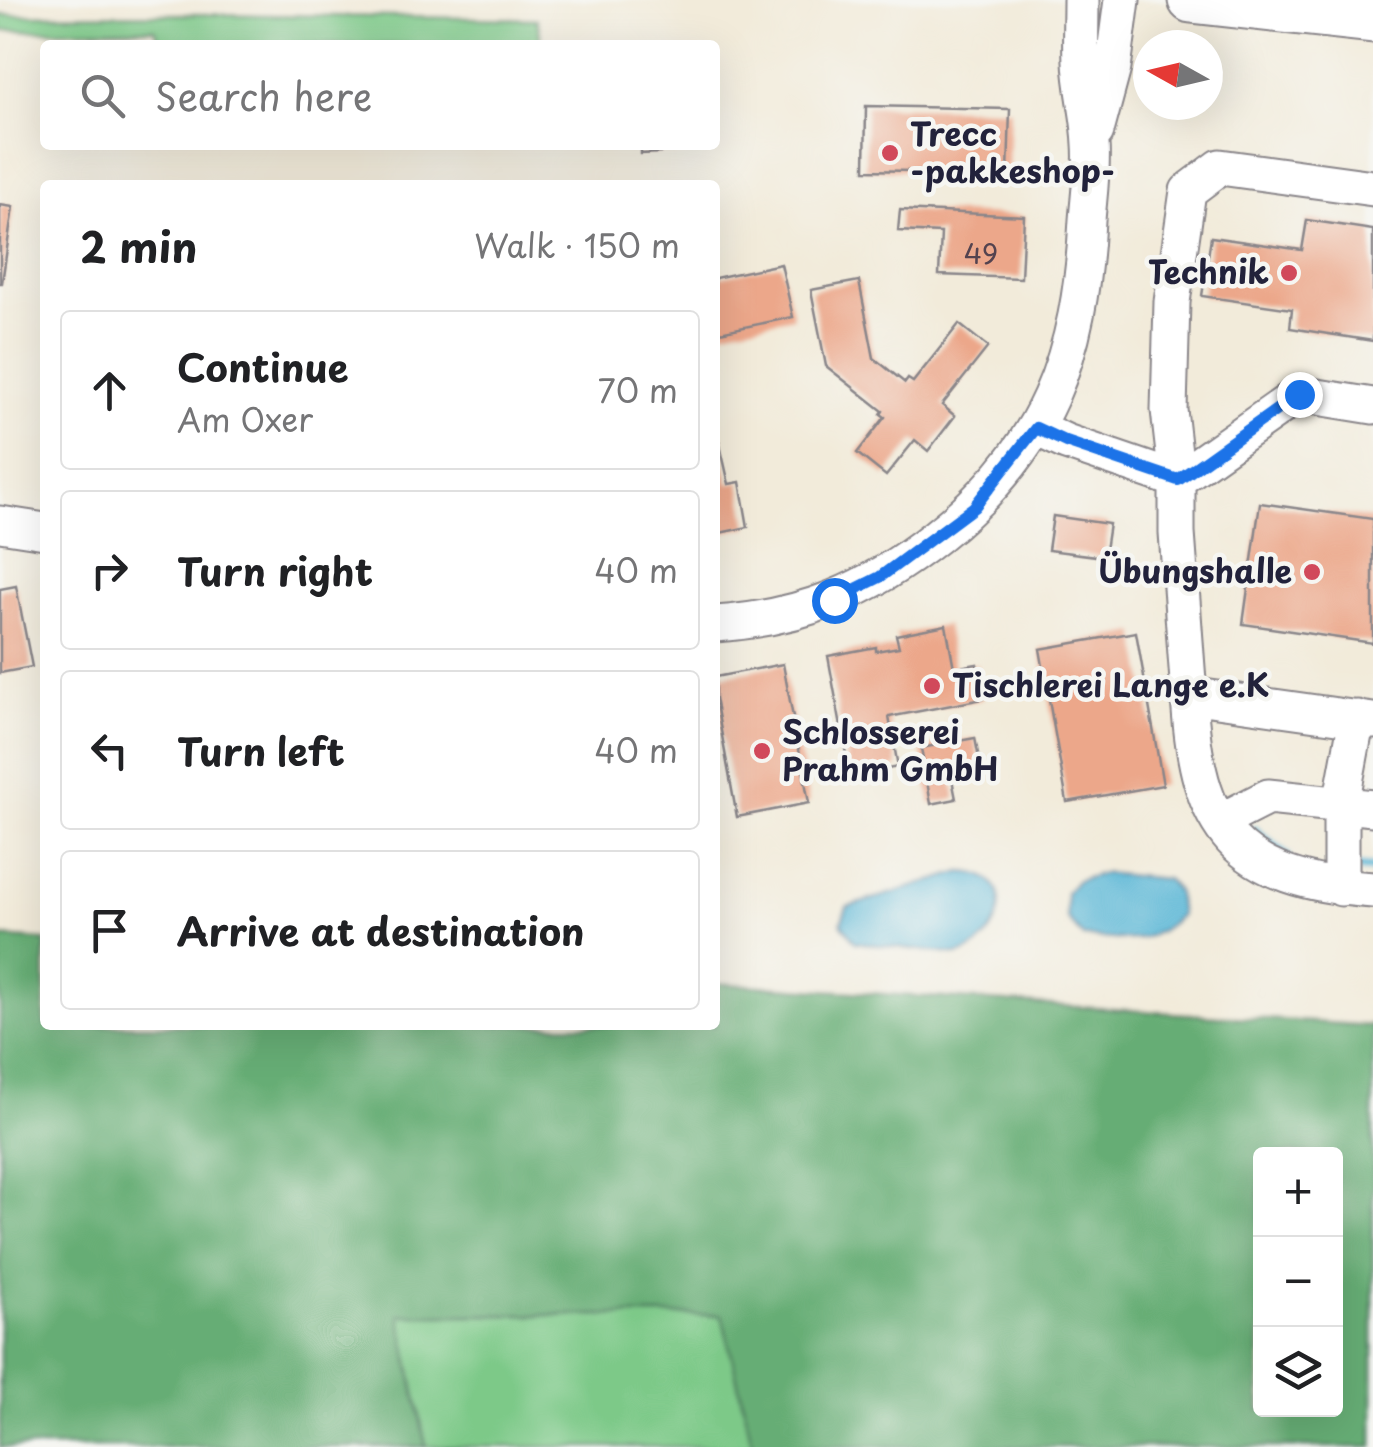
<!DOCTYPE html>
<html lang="en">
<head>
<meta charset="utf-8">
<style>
	:root { --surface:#fff; --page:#f6f6f6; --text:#202124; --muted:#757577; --line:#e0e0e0 }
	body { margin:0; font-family:"Playpen Sans",sans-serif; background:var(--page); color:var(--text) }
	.controls { position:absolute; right:30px; bottom:30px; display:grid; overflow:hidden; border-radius:10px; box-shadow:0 10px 40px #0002 }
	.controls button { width:90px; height:90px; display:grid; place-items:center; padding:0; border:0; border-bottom:2px solid var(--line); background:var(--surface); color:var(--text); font:50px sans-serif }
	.compass { position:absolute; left:1133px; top:30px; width:90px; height:90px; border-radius:50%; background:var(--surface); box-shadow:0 10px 40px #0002; rotate:278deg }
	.stop { position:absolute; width:30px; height:30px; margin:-22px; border:8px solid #1a73e8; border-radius:50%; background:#fff }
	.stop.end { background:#1a73e8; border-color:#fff; box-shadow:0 2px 10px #0008 }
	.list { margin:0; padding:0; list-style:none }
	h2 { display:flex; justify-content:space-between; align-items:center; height:130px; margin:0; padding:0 40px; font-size:42px }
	h2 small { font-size:32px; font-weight:400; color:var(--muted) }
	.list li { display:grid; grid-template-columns:65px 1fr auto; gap:30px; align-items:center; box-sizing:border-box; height:160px; margin:0 20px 20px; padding:0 20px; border:2px solid var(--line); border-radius:10px }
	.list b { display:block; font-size:38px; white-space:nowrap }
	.list p { margin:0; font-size:32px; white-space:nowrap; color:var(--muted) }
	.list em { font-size:32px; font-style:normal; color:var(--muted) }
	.icon { flex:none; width:55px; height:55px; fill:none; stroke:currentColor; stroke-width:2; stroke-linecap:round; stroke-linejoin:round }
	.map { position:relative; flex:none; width:1373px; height:1447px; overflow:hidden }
	.search { position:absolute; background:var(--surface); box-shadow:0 10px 40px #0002; left:40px; top:40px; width:680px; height:110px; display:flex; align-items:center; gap:25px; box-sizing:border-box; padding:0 35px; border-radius:10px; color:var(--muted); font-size:38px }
	.panel { position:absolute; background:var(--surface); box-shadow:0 10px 40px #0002; left:40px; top:180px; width:680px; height:850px; border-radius:10px }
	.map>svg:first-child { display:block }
	.green { fill:#7dc988; stroke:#507662; stroke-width:2.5 }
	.forest { fill:#66ad74; stroke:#446858; stroke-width:2.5; fill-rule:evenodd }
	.water { fill:#57b5d5; stroke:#3c6c88; stroke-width:2.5 }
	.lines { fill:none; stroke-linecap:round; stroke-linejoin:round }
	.stream { stroke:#57b5d5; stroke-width:9 }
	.building { fill:#eca78a }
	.minor-casing { stroke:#8a868a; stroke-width:39 }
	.major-casing { stroke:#8a868a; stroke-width:49 }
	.minor { stroke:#fff; stroke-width:35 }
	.major { stroke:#fff; stroke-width:45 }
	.route { stroke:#1a73e8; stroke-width:12 }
	.poi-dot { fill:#d1495b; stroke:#f6f6f2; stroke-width:4 }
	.labels { text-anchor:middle; stroke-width:9; stroke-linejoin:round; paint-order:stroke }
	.number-label { font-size:28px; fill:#54434f }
	.poi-label { font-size:32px; font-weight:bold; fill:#22223b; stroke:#f6f6f2; text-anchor:start }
</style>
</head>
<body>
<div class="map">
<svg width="1373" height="1447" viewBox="0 0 1373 1447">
	<rect width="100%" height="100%" fill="#f6f6f2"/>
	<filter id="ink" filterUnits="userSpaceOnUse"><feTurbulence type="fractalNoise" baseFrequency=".01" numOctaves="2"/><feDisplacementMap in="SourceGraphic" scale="20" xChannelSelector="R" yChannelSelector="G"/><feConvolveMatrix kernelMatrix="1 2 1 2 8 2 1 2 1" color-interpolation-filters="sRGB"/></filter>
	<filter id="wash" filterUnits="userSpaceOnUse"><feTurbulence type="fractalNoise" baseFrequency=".0048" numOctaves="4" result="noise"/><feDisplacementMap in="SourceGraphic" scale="40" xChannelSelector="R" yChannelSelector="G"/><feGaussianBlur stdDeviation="2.25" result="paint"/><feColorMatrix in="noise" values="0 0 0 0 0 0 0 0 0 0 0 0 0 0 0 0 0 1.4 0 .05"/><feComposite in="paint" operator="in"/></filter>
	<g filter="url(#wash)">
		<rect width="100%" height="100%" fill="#f2ebda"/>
		<!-- green -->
		<path class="green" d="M 192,14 L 537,19 L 542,45 L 214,45 L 160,41 L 154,29 L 0,31 L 0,15 Z
			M 399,1315 L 723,1315 L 753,1447 L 426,1447 Z"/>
		<!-- forest -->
		<path class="forest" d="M 0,937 L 45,940 L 45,1025 L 715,1025 L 715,983 L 1373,1026 L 1373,1447 L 753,1447 L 722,1315 L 400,1315 L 426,1447 L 0,1447 ZM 1260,1154 L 1336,1154 L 1336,1410 L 1260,1410 Z"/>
		<!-- water -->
		<path class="water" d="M 961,872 C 1025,872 1000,946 958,955 L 855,942 L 841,923 L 847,907 Z
			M 1103,873 L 1166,879 L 1177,891 L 1180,915 C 1148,948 1126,939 1083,937 L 1067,918 L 1066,893 L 1076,881 Z"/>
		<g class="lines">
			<!-- stream -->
			<path class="stream" d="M 1255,830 L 1287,856
				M 1360,868 L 1373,869"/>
		</g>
		<g id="blocks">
			<!-- building -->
			<path class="building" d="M 866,106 L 1010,109 L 1008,173 L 865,170 Z
				M 641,145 L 660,145 L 660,153 L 641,154 Z
				M 0,205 L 13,207 L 2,283 L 0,283 Z
				M 900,210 L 1024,216 L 1021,278 L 939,275 L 941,233 L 898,231 Z
				M 1307,220 L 1373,230 L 1373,341 L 1290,328 L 1292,309 L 1202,296 L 1211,237 L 1302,250 Z
				M 781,264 L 793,317 L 715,333 L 715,278 Z
				M 859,281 L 874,358 L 905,383 L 908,379 L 913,382 L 959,324 L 988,347 L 942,405 L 955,416 L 928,451 L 915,440 L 886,476 L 857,453 L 885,417 L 881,414 L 883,411 L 826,366 L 811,290 Z
				M 715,423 L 729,484 L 740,482 L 748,527 L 715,534 Z
				M 1260,503 L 1373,519 L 1373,643 L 1243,624 Z
				M 1053,516 L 1109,524 L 1104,557 L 1048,550 Z
				M 16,586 L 32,667 L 0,673 L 0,589 Z
				M 946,625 L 954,668 L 977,664 L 983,699 L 889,717 L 898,767 L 850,776 L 828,656 L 876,647 L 876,651 L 899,647 L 896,635 Z
				M 1136,632 L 1163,785 L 1067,802 L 1040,649 Z
				M 783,664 L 809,803 L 737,817 L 715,698 L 715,677 Z
				M 975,738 L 982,774 L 952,779 L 956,799 L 931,804 L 921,748 Z"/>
		</g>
	</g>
	<g filter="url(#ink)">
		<use href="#blocks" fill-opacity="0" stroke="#8a868a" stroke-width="2.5"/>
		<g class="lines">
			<!-- minor casing -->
			<g class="minor-casing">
				<path id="minor" d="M 1096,131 L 1113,68 L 1122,0
					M 1373,406 L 1299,394 L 1177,480 L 1177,533 L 1189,695 L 1373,721
					M 1036,428 L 1066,442 L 1177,480 L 1169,410 L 1172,302 L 1188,191 L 1220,167 L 1373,188
					M 0,524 L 45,531
					M 715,624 C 803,618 868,591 937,536 C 1047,449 1080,357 1087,220 C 1089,195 1093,168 1091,144 C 1090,116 1082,89 1081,61 C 1080,41 1081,20 1081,0
					M 1189,695 C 1196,830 1235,880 1373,890
					M 1219,822 L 1268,797 L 1373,808
					M 1341,888 L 1341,804 L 1357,718"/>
			</g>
			<!-- major casing -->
			<g class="major-casing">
				<path id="major" d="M 1191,0 L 1373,20"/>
			</g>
			<!-- minor -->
			<use href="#minor" class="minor"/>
			<!-- major -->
			<use href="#major" class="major"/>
		</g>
	</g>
	<g class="lines" filter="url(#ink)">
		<!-- route -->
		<path class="route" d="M 834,600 L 880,577 L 974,507 L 1036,428 L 1066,442 L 1178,480 L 1299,394"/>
	</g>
	<!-- markers -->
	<g class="poi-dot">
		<circle cx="890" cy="153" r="10"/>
		<circle cx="1289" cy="273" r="10"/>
		<circle cx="1312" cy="572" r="10"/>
		<circle cx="932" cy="686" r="10"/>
		<circle cx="762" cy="751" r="10"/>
	</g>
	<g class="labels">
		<!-- number labels -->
		<g class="number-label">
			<text x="981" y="264">49</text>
		</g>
		<!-- poi labels -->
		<g class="poi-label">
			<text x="910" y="146">Trecc<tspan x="910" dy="37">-pakkeshop-</tspan></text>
			<text x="1269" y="284" text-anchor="end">Technik</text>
			<text x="1292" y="583" text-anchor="end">Übungshalle</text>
			<text x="952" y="697">Tischlerei Lange e.K</text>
			<text x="782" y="744">Schlosserei<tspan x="782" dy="37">Prahm GmbH</tspan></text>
		</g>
	</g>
</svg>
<div class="controls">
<button>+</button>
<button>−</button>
<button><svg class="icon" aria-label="layers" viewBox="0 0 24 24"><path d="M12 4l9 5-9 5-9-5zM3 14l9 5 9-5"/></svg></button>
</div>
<svg class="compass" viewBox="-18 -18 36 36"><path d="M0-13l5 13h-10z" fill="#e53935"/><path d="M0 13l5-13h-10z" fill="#757577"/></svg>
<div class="stop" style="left:834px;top:600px"></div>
<div class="stop end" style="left:1299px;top:394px"></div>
<div class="search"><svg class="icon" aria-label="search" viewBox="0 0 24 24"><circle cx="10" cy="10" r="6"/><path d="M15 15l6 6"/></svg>Search here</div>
<section class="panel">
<h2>2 min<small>Walk · 150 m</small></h2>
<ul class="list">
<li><svg class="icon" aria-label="ahead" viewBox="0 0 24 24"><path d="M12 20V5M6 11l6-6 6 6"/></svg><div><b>Continue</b><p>Am Oxer</p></div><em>70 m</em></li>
<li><svg class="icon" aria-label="right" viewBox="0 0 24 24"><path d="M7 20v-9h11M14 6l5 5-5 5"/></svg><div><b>Turn right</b></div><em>40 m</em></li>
<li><svg class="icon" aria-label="left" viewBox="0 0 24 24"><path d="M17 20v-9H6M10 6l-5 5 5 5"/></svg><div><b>Turn left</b></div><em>40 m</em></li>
<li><svg class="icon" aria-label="arrive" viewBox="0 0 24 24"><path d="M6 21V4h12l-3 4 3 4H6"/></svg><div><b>Arrive at destination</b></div></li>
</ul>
</section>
</div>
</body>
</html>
